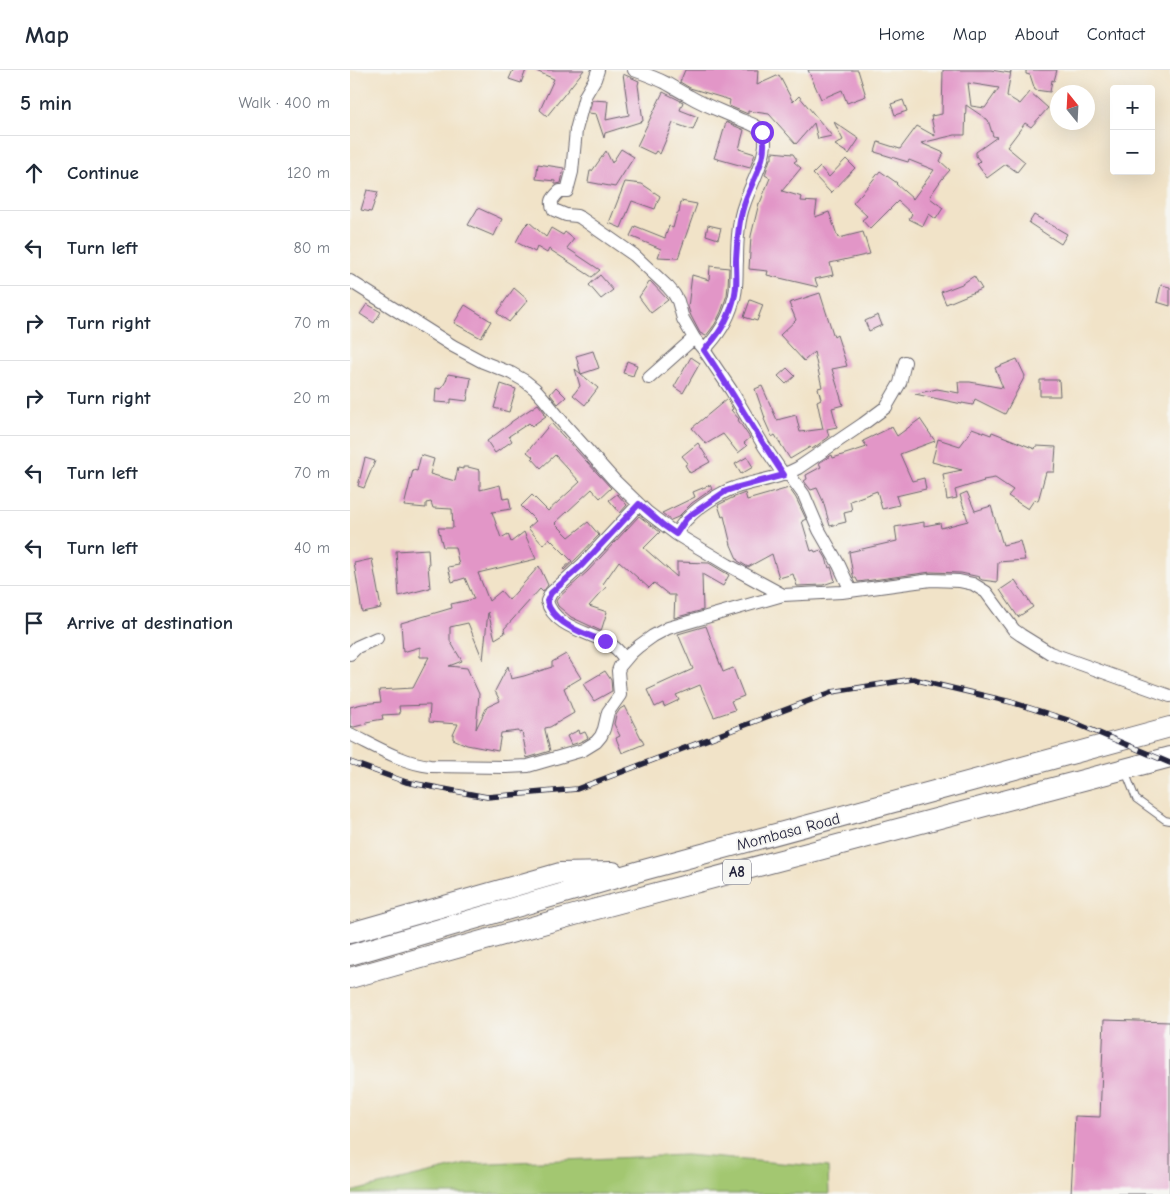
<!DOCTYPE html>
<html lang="en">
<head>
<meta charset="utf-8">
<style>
	:root { --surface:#fff; --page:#f2f2f3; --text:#1f2937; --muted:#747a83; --line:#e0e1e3 }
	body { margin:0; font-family:"Comic Neue",sans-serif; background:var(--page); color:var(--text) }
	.controls { position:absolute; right:15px; top:15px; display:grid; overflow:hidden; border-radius:5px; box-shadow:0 5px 20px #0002 }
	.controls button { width:45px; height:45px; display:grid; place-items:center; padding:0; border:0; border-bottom:1px solid var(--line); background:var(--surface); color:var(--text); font:25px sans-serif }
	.compass { position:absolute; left:700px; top:15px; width:45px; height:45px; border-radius:50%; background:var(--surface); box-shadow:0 5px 20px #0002; rotate:342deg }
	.stop { position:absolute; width:15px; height:15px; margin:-11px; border:4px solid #7c3aed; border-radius:50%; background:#fff }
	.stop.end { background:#7c3aed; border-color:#fff; box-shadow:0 1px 5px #0008 }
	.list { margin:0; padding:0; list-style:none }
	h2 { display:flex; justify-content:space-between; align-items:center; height:65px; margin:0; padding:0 20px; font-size:21px }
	h2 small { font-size:16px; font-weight:400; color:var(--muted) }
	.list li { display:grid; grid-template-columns:32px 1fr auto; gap:15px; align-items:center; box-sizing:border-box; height:75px; padding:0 20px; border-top:1px solid var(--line) }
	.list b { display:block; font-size:19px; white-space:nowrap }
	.list em { font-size:16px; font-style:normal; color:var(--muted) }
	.icon { flex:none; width:28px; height:28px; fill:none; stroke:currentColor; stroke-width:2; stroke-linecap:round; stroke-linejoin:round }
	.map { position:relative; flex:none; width:820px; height:1124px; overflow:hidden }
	header { display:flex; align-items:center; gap:30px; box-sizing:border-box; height:70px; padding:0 25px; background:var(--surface); border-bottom:1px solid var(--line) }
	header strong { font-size:24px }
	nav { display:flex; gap:28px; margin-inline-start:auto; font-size:18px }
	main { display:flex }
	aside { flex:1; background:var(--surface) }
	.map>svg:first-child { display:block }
	.green { fill:#a3c771; stroke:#627456 }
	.building { fill:#e296c7; fill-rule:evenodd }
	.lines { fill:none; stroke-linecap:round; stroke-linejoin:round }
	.service-casing { stroke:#6a666c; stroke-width:8 }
	.minor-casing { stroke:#6a666c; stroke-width:14 }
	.trunk-casing { stroke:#6a666c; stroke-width:22 }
	.service { stroke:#fff; stroke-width:6 }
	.minor { stroke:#fff; stroke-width:12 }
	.trunk { stroke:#fff; stroke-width:20 }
	.rail-casing { stroke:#22223b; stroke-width:5.5 }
	.rail { stroke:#f6f6f2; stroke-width:4; stroke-dasharray:11; stroke-linecap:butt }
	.route { stroke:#7c3aed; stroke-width:6 }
	.labels { text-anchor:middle; stroke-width:4; stroke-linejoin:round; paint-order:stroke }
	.shield { fill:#f6f6f2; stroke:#626272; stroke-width:1 }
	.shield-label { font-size:15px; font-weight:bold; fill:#22223b }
	.street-label { font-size:16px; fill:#22223b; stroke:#f6f6f2 }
</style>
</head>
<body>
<header>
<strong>Map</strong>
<nav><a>Home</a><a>Map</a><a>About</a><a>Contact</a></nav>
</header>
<main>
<aside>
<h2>5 min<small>Walk · 400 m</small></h2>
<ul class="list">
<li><svg class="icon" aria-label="ahead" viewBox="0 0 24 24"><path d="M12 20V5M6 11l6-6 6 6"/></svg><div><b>Continue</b></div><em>120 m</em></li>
<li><svg class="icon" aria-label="left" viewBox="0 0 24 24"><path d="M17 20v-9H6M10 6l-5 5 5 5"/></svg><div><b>Turn left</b></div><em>80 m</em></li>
<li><svg class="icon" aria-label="right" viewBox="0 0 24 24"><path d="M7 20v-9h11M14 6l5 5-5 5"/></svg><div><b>Turn right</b></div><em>70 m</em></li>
<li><svg class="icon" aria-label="right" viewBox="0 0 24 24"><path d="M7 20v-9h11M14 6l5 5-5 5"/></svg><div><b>Turn right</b></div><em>20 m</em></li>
<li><svg class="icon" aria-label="left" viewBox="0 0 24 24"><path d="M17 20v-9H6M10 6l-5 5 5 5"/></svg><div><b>Turn left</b></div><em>70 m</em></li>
<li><svg class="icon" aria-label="left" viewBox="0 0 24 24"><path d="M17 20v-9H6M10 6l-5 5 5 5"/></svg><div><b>Turn left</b></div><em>40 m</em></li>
<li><svg class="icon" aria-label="arrive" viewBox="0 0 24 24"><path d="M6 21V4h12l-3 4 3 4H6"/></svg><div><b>Arrive at destination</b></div></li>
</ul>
</aside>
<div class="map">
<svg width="820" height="1124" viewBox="0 0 820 1124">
	<rect width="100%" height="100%" fill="#f6f6f2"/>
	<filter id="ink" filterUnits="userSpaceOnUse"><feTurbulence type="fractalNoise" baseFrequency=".02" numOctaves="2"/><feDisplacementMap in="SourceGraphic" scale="10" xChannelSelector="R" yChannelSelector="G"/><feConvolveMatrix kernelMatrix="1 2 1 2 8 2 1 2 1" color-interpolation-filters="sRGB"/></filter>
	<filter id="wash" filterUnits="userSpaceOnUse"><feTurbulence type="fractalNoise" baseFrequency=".0096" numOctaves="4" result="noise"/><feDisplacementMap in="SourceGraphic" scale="20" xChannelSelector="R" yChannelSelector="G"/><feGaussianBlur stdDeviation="1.12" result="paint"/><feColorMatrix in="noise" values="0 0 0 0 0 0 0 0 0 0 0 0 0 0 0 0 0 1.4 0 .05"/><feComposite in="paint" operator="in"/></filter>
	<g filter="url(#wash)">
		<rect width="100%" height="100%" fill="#f1e3c8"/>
		<!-- green -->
		<path class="green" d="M 335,1085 L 478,1097 L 479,1124 L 0,1124 L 0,1122 L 117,1094 Z"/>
		<g id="blocks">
			<!-- building -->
			<path class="building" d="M 163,0 L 176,0 L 171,13 L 159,9 Z
				M 184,0 L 234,0 L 197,46 L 190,40 L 204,9 Z
				M 335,0 L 408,0 L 407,15 L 429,5 L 443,32 L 449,26 L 482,66 L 468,69 L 464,53 L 446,74 L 419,44 L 398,41 L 398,44 L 379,36 L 380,30 L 340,18 L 330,12 Z
				M 458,0 L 508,0 L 516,26 L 497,33 L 492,20 L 471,29 Z
				M 593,0 L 641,0 L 660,3 L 661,1 L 657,26 L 670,34 L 680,22 L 698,38 L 681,57 L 675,53 L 657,77 L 675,92 L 667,102 L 656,94 L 637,108 L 627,94 L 630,91 L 626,86 L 626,82 L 647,67 L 643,66 L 638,50 L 616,35 L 615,65 L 605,65 L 571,73 L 594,83 L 590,91 L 600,100 L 592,109 L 580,126 L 581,126 L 580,128 L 593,138 L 586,149 L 579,144 L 573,156 L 559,149 L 562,144 L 548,131 L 520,159 L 512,150 L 517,146 L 503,133 L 519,115 L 530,101 L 547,113 L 546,114 L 563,129 L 584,100 L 559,90 L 558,92 L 525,82 L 528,72 L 550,79 L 567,56 L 585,66 L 581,46 L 592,44 ZM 618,13 L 649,18 L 635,38 L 621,36 Z
				M 676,0 L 707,0 L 704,11 L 702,10 L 700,22 L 685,20 L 680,5 L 676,4 Z
				M 273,4 L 289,11 L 288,15 L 293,51 L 255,63 L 254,68 L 246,44 L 239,43 L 242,30 L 258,31 L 256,50 L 279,45 Z
				M 313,22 L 333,32 L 330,40 L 348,47 L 343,60 L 323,53 L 310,84 L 306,81 L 304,84 L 287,76 Z
				M 553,30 L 557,41 L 545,45 L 541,34 Z
				M 376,52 L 394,60 L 389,79 L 405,84 L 400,98 L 364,88 L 369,73 L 370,73 Z
				M 484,52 L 509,69 L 499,84 L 485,75 L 493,70 Z
				M 271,79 L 284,87 L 265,117 L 238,112 L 240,101 L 242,101 L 256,81 L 262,93 Z
				M 422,82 L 443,84 L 447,90 L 444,92 L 451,98 L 432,121 L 452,127 L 451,131 L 467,132 L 465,147 L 479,142 L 487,165 L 488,165 L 489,168 L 513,162 L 520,184 L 480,193 L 483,205 L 465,209 L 468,217 L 417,205 L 418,201 L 399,199 L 401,166 L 409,133 L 410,133 L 420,108 L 415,105 L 420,89 L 422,89 Z
				M 496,89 L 505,98 L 481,123 L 463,104 L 470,97 L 479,107 Z
				M 188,94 L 214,98 L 211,113 L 207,114 L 205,114 L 205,111 L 186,109 Z
				M 275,112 L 292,114 L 310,126 L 305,139 L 282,131 L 271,158 L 259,153 Z
				M 17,120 L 28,122 L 21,142 L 11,140 Z
				M 331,131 L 347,134 L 328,188 L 308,187 L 311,179 L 280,166 L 285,156 L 315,168 L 319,156 L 323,158 L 327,143 L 329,143 Z
				M 128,138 L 152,149 L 144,166 L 118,155 Z
				M 684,145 L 717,164 L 711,174 L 679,153 Z
				M 179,152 L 196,167 L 201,158 L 213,165 L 215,162 L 224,169 L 217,178 L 250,200 L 242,207 L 199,179 L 197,183 L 187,177 L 185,182 L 166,172 L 174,157 Z
				M 358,155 L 371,158 L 368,169 L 356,165 Z
				M 360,196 L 379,198 L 378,216 L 377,225 L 371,242 L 365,254 L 356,266 L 350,263 L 341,246 L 338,237 L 342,205 L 359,210 Z
				M 250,205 L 263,220 L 251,229 L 239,215 Z
				M 624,206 L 632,219 L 596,234 L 591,222 L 612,214 Z
				M 300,211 L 318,230 L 301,243 L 289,227 Z
				M 811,215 L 820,217 L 820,236 L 807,232 Z
				M 164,218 L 178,230 L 159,252 L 147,243 L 153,235 L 152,235 Z
				M 470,223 L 484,267 L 487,265 L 497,296 L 482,299 L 493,335 L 482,338 L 487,357 L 477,359 L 479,367 L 462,379 L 460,377 L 440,389 L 425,365 L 422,367 L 414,349 L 415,348 L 405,319 L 412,316 L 427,350 L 446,345 L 450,362 L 473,359 L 467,331 L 471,329 L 468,318 L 472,317 L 464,282 L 454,291 L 430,265 L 446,250 L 439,233 Z
				M 400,230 L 413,235 L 407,251 L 394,247 Z
				M 17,234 L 31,242 L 24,253 L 10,244 Z
				M 115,235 L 141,251 L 131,268 L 104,253 Z
				M 528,245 L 532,255 L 519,261 L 515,251 Z
				M 243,281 L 249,298 L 231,304 L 226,286 Z
				M 341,287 L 350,293 L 333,323 L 324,317 Z
				M 667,289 L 675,306 L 655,344 L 625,329 L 623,335 L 612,333 L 612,334 L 565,324 L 587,319 L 609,323 L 608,312 L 620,312 L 653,318 L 645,298 Z
				M 277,291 L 287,295 L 283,306 L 273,303 Z
				M 437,298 L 445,306 L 436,314 L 428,306 Z
				M 225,299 L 248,318 L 235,335 L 223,325 L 230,316 Z
				M 98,304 L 121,308 L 117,331 L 101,329 L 101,333 L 85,332 L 86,318 L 91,319 L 96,311 Z
				M 690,310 L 709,310 L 710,326 L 690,326 Z
				M 151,314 L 166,319 L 159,342 L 144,338 Z
				M 206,317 L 216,327 L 208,334 L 200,324 Z
				M 377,329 L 383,339 L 381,340 L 389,349 L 388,350 L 400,368 L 394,373 L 397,376 L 388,383 L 373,364 L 356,374 L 342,358 Z
				M 188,334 L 195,343 L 193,344 L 196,346 L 182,356 L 179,353 L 159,366 L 162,371 L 145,383 L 137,371 L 161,353 L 161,352 Z
				M 570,349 L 585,371 L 550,384 L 562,411 L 574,408 L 576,419 L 546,426 L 549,435 L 532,439 L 527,421 L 500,431 L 502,441 L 494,443 L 496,452 L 480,456 L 473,431 L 467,418 L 461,420 L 454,411 L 457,409 L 456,405 L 471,397 L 469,393 L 482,385 L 483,388 L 517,377 L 513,371 L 542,357 L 547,366 Z
				M 201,353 L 261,418 L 250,428 L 242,419 L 205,453 L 219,467 L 238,452 L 249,465 L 226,489 L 214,500 L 213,499 L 222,491 L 199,468 L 193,475 L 178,458 L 186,451 L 171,436 L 182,425 L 198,441 L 230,412 L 205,385 L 191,398 L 182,388 L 183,387 L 177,382 Z
				M 622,358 L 641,365 L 642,362 L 685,379 L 686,376 L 706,377 L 704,402 L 696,402 L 688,431 L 684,430 L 678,439 L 658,426 L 663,420 L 645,408 L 633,410 L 634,411 L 605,420 L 607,428 L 597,430 L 593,404 L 612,400 L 582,392 L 588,369 L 610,376 L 619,364 Z
				M 348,373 L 360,392 L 340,403 L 335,395 L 338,393 L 332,386 Z
				M 71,385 L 84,389 L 80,404 L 105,411 L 108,398 L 113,399 L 113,397 L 118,397 L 130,400 L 130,420 L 150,415 L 153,429 L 159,428 L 161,439 L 142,442 L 151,468 L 158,464 L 161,472 L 174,462 L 186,489 L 128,503 L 139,531 L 151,521 L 159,530 L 189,496 L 198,515 L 193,522 L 190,519 L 154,559 L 155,563 L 145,569 L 138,542 L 133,590 L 118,553 L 100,557 L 100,571 L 112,591 L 99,596 L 117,598 L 129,624 L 126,659 L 137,637 L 150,631 L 145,621 L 158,596 L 161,609 L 174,606 L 202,597 L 202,592 L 216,584 L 231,608 L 214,618 L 224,643 L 200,657 L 195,658 L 195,660 L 200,681 L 177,688 L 172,662 L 169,663 L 169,661 L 151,663 L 148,681 L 117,675 L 103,669 L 103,665 L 108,654 L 79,652 L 80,635 L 49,636 L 50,644 L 32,645 L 33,649 L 16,652 L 16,654 L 4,657 L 0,656 L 0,637 L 12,634 L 31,632 L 29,620 L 63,618 L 79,587 L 70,587 L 70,577 L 53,582 L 51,553 L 102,538 L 101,534 L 124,529 L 115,508 L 102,512 L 98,497 L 109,495 L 105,477 L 93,477 L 88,458 L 103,458 L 102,439 L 83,438 L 81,432 L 76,433 L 76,438 L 54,436 L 63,400 L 67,401 Z
				M 397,387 L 403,397 L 391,404 L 385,394 Z
				M 15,388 L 25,391 L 14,418 L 8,416 Z
				M 360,415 L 362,419 L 342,433 L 328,447 L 321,450 L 312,443 L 345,427 L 343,422 Z
				M 439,418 L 446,428 L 456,449 L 452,451 L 461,481 L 464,480 L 465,482 L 471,480 L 476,488 L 479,498 L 481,497 L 485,511 L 473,515 L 447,516 L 443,504 L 429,508 L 422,484 L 398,497 L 388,491 L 381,475 L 374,446 L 372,447 L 368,435 L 382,428 L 395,423 L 397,430 Z
				M 617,422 L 625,441 L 641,436 L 653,475 L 670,471 L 675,490 L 648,492 L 647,512 L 632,510 L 629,508 L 630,507 L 611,503 L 581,502 L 508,512 L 506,508 L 504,508 L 503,505 L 499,482 L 547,471 L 545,457 L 574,452 L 574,456 L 590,453 L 591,458 L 618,451 L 610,425 Z
				M 267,424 L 277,435 L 270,443 L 259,430 Z
				M 289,446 L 310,462 L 294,478 L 327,507 L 327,492 L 359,493 L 379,505 L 373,516 L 352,504 L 353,540 L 324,548 L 325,525 L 319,525 L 304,513 L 299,518 L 269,491 L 253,514 L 256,517 L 239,536 L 257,542 L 251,561 L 221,547 L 208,536 L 206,531 L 208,528 L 238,501 Z
				M 78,479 L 79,495 L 78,496 L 80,518 L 49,526 L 46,481 Z
				M 22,489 L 31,538 L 12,542 L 4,493 Z
				M 665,510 L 683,537 L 668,547 L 650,520 Z
				M 356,556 L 373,602 L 383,598 L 394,626 L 381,631 L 385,640 L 364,647 L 350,615 L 326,625 L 329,630 L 314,637 L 313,633 L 305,637 L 297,620 L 343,599 L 328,564 Z
				M 255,601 L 261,610 L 262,621 L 244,631 L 233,614 Z
				M 275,636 L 294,674 L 272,683 L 266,668 L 270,666 L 264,654 L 266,645 L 270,639 Z
				M 229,660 L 230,664 L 235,662 L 238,668 L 230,672 L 221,675 L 217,666 Z
				M 754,950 L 820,952 L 820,1124 L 721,1124 L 725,1046 L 750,1047 Z"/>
		</g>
	</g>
	<g filter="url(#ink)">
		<use href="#blocks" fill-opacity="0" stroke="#6a666c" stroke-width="1"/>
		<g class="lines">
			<!-- service casing -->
			<g class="service-casing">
				<path id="service" d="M 775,701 L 786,729 L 815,750 L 820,751"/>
			</g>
			<!-- minor casing -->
			<g class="minor-casing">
				<path id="minor" d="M 248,0 L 245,9 L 235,26 L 226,60 L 222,102 L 217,121 L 210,121 C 203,128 199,131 204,140 L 216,145 L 227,146 L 231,148 L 284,185 L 318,217 L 324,224 L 328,231 L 333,249 L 344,268 L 354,280
					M 284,0 C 295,4 306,8 316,13 C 323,17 331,22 339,26 C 354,35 371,41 387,48 C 395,52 409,55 413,63 C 422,78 399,118 394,135 C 388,151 387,173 387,191 C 386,205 388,219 383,232 C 378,250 367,267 354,280 L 381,320 L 414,376 L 434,405
					M 0,211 L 103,276 L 133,292 L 161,303 L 175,311 L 185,319 L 194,329 L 215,355 L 264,410 L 297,442 L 326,464 L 378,495 L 433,525
					M 299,308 L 344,268
					M 438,403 L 454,425 L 469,460 L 489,495 L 501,521
					M 326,464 C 330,458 333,452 338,448 C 347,438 371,422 384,418 C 407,410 426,410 448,398 L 513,354 L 536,337 L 550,313 L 555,292
					M 0,584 L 7,577 L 27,568
					M 275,589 C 271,584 267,578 261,575 C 241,562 204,558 197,531 L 201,523 L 232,495 L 289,434
					M 0,664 C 25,676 52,693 80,696 L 156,697 L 178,696 L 233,680 L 246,672 L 251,666 L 254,659 L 258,642 L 270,625 L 268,601 L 270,596 L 281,583 L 289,576 L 303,566 L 318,558 L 433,525 L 492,522 L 581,510 L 609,511 L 623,514 L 636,522 L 664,560 L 671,565 L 700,583 L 820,626"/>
			</g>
			<!-- trunk casing -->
			<g class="trunk-casing">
				<path id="trunk" d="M 0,863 L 210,803 L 263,802
					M 0,885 L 290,801 L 820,657
					M 0,908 L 235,842 L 820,687"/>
			</g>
			<!-- service -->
			<use href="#service" class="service"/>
			<!-- minor -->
			<use href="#minor" class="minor"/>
			<!-- trunk -->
			<use href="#trunk" class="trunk"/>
			<!-- rail casing -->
			<g class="rail-casing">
				<path id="rail" d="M 0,692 L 56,712 L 137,727 L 227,719 L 482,622 L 563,609 L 661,632 L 718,650 L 820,693"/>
			</g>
			<!-- rail -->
			<use href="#rail" class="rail"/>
		</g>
	</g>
	<g class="lines" filter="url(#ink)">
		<!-- route -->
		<path class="route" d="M 255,571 C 235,565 202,553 197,531 L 201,523 L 232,495 L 289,434 L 313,455 L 326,464 L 336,449 L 342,444 L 376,421 L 385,418 L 434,405 C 406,364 382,321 354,280 C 367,267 378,250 383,232 C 388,218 386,204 386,190 C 387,173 388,154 393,138 C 399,114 421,87 412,62"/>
	</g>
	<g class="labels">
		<!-- shield labels -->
		<rect class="shield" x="373" y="789.5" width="28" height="25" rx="4"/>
		<g class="shield-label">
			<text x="387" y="807">A8</text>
		</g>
		<!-- street labels -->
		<g class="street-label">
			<text transform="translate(438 761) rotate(-15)" y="6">Mombasa Road</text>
		</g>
	</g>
</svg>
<div class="controls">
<button>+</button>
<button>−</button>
</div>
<svg class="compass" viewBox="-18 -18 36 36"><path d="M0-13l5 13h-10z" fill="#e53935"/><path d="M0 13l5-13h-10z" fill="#747a83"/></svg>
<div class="stop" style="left:412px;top:62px"></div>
<div class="stop end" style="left:255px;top:571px"></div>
</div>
</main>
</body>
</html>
